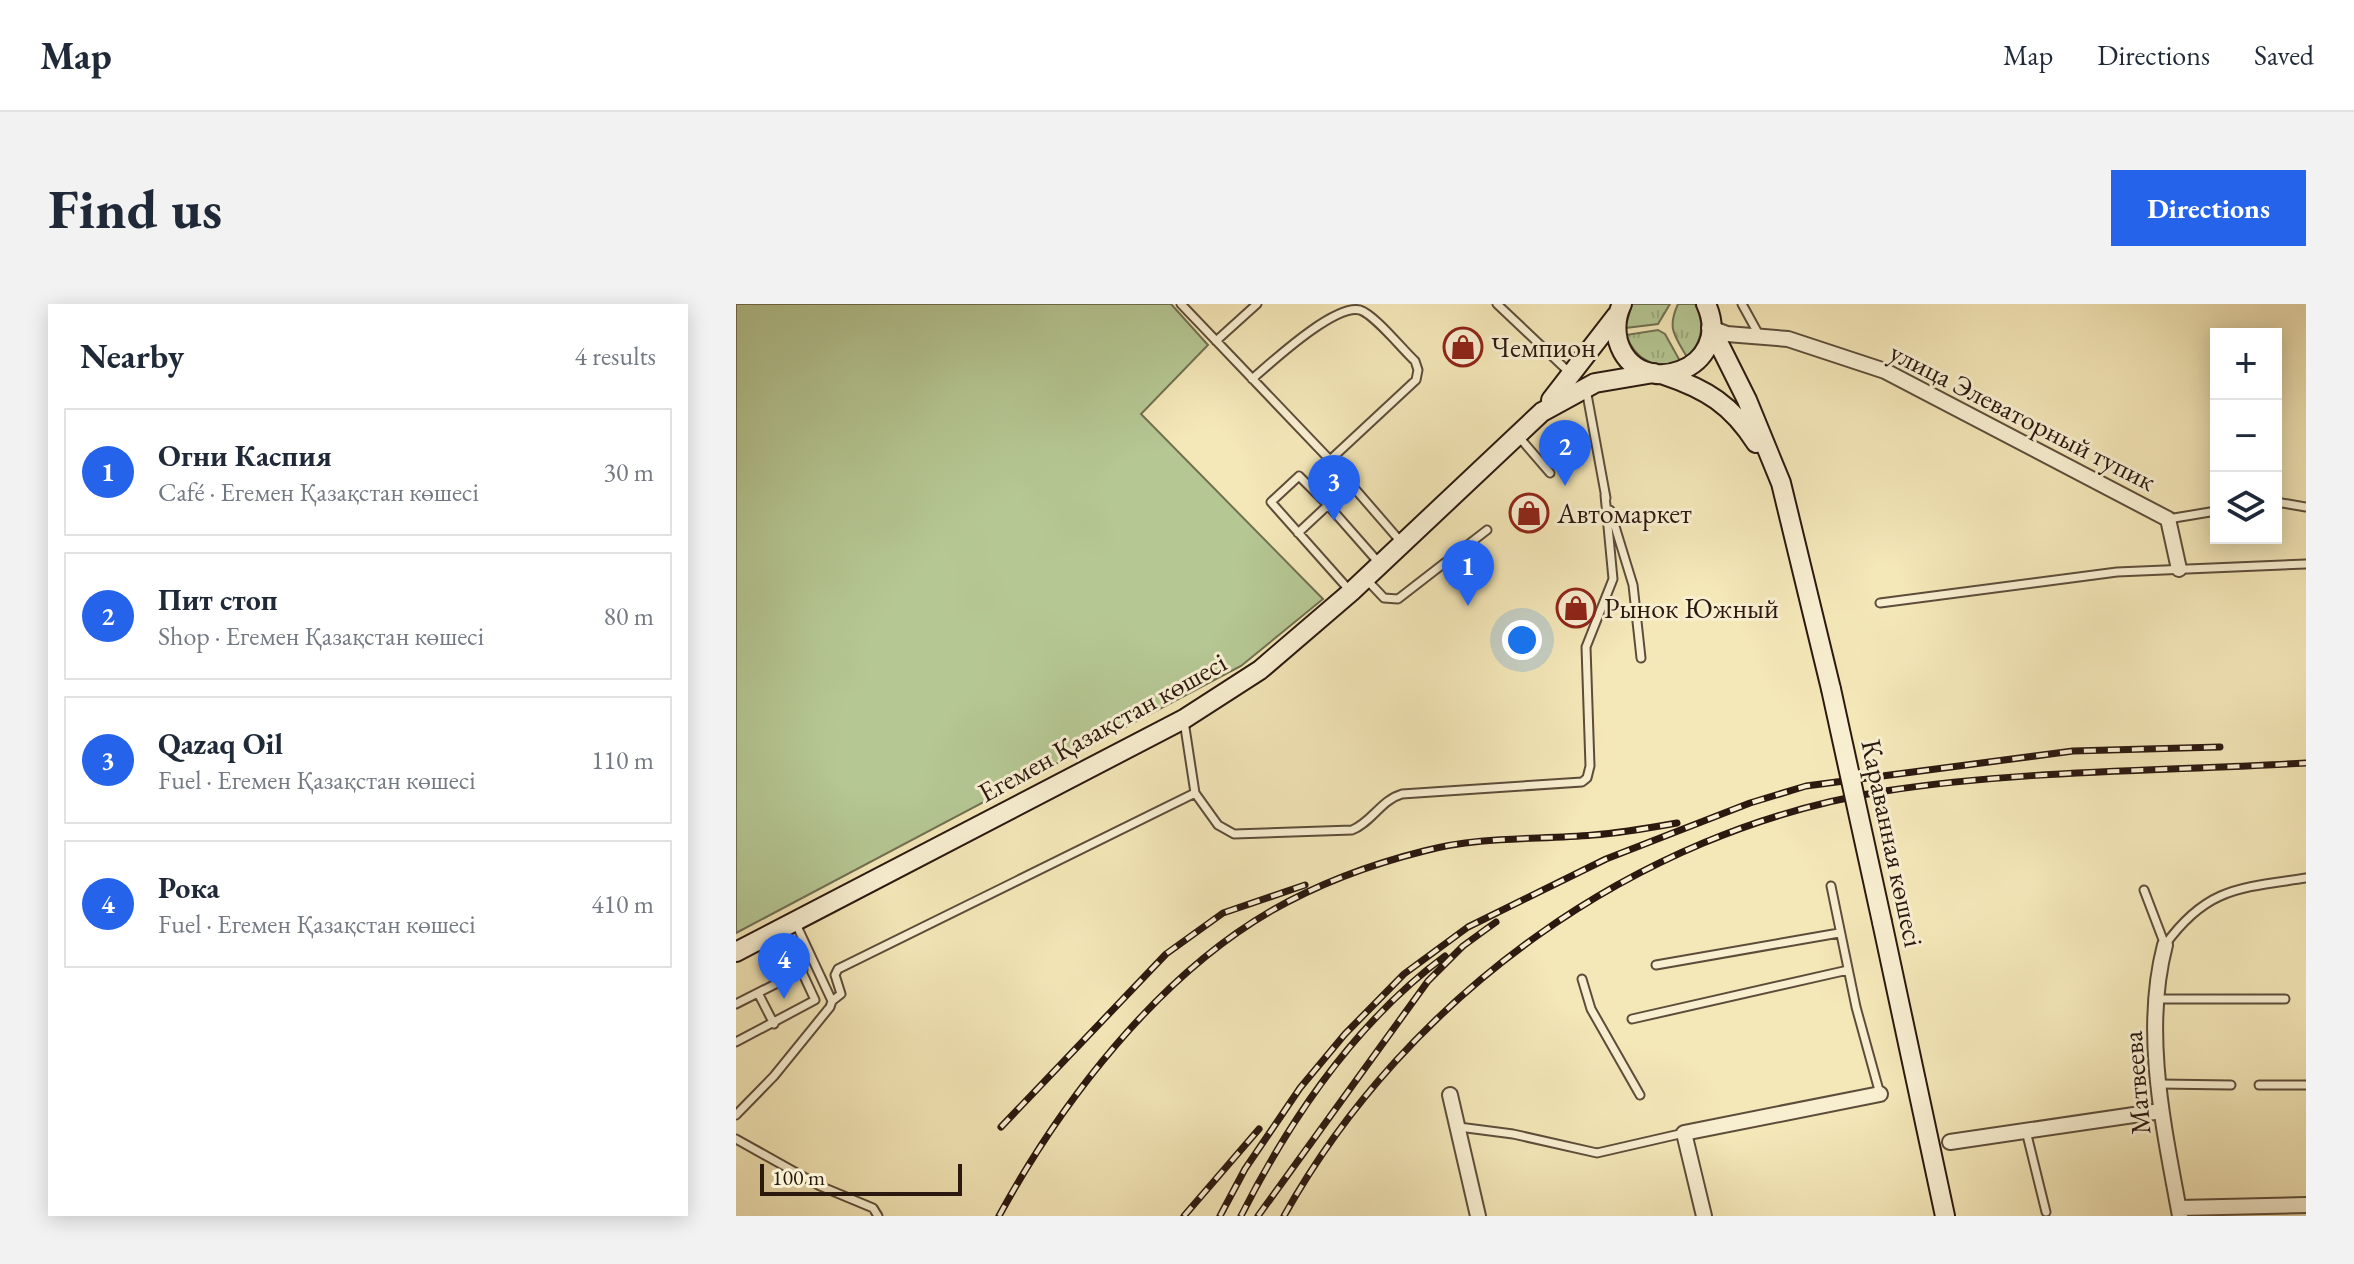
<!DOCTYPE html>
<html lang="en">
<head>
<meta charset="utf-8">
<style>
	:root { --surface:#fff; --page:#f2f2f3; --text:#1f2937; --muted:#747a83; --line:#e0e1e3; --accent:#2563eb }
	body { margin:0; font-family:"EB Garamond",serif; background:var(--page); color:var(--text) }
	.controls { position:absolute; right:24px; top:24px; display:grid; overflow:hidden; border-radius:0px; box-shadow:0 4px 20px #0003 }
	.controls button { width:72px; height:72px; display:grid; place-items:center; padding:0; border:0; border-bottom:2px solid var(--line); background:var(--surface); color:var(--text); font:40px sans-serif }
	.scale { position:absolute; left:24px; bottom:20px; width:202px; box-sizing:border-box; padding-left:8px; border:4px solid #2b180f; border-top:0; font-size:22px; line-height:28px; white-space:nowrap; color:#2b180f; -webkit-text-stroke:6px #f8efd1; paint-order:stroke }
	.you { position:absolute; left:786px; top:336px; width:28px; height:28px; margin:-20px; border:6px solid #fff; border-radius:50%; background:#1a73e8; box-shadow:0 0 0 12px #1a73e833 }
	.badge { display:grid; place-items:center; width:52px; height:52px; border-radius:50%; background:var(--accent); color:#fff; font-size:26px; font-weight:700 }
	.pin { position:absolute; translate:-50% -66px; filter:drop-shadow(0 2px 4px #0008) }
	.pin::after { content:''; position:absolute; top:42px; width:28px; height:24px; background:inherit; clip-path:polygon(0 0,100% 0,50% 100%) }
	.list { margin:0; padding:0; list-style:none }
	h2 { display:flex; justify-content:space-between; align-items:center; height:104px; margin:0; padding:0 32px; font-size:34px }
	h2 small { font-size:26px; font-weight:400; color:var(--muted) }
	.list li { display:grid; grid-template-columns:52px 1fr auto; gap:24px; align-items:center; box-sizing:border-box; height:128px; margin:0 16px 16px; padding:0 16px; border:2px solid var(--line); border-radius:0px }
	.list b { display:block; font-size:30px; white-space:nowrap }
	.list p { margin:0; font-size:26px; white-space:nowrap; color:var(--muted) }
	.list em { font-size:26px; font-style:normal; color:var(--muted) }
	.icon { flex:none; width:44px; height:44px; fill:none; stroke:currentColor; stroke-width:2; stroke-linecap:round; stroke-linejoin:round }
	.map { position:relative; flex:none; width:1570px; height:912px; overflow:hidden; border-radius:0px }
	header { display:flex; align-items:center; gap:48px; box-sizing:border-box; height:112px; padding:0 40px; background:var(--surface); border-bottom:2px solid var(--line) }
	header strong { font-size:38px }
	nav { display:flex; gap:44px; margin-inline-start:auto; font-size:28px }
	.intro { display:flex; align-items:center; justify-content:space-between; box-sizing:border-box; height:192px; padding:0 48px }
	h1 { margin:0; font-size:56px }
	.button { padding:20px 36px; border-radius:0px; background:var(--accent); color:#fff; font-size:28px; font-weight:700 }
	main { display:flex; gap:48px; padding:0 48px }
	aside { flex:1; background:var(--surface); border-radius:0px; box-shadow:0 4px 20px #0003 }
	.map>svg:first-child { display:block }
	.grass { fill:url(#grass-tufts); stroke:#707051; stroke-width:2 }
	.park { fill:#b5c793; stroke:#707051; stroke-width:2 }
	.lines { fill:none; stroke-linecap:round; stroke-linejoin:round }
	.service-casing { stroke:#5d4c39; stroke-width:11 }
	.minor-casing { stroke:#5d4c39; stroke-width:18 }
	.secondary-casing { stroke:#2b180f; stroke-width:22 }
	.service { stroke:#f8efd1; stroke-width:7 }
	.minor { stroke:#f8efd1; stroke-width:14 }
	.secondary { stroke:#f8efd1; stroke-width:18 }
	.rail-casing { stroke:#2b180f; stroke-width:7 }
	.rail { stroke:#f8efd1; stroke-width:4; stroke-dasharray:12; stroke-linecap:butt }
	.secondary-bridge-casing { stroke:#2b180f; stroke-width:22; stroke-linecap:butt }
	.secondary-bridge { stroke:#f8efd1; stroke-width:18 }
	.labels { text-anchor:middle; stroke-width:6; stroke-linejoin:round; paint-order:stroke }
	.poi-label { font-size:28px; fill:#2b180f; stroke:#f8efd1; text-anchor:start }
	.street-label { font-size:28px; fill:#2b180f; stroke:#f8efd1 }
</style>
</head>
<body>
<header>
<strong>Map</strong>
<nav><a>Map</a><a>Directions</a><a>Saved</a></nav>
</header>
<div class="intro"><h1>Find us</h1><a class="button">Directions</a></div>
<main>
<aside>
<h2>Nearby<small>4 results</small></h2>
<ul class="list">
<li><span class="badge">1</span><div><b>Огни Каспия</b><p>Café · Егемен Қазақстан көшесі</p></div><em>30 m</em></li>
<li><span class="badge">2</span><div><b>Пит стоп</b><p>Shop · Егемен Қазақстан көшесі</p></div><em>80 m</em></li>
<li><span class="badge">3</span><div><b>Qazaq Oil</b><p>Fuel · Егемен Қазақстан көшесі</p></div><em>110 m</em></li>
<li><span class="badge">4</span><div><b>Рока</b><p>Fuel · Егемен Қазақстан көшесі</p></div><em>410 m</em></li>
</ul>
</aside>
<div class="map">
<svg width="1570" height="912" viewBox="0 0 1570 912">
	<defs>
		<pattern id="grass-tufts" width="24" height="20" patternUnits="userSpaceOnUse" patternTransform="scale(2)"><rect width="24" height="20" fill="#b5c793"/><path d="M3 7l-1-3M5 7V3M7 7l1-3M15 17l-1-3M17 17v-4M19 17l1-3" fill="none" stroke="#9caa7e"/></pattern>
	</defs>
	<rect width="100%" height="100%" fill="#f4e7b8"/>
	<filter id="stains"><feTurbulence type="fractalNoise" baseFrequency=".0025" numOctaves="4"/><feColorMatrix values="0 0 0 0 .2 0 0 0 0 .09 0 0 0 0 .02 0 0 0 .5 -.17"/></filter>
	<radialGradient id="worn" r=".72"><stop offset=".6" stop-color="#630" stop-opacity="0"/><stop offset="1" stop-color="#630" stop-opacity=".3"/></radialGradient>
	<!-- grass -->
	<path class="grass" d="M 896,0 L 934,0 L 922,20 L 889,24 Z
		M 942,0 L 959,0 C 969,19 967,38 951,53 C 938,31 931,24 942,0 Z
		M 922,26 L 929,30 L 944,57 C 919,67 899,55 890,31 Z"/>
	<!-- park -->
	<path class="park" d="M 0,0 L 435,0 L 472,41 L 405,110 L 587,295 L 505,362 L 0,629 Z"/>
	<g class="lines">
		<!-- service casing -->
		<g class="service-casing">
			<path id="service" d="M 445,0 L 594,156 L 665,238
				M 761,0 L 835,70
				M 1006,0 L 1023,31
				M 480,37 L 521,0
				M 516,75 C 536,58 598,0 624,6 C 639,11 666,45 679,57 L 682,66 L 680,76 L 594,156
				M 850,85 L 870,194
				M 783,133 L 814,169
				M 1540,198 L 1570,203
				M 592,201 L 563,172 L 535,198 L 615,288
				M 874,206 L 897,281 L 905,354
				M 1432,215 L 1480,207
				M 562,229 L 592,201 L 643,259
				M 631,276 L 648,294 L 662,295 L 751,226
				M 1144,299 L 1381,268 L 1570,260
				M 459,489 L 482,521 L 498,530 L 616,526 C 636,518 645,496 666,490 L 846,478 L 851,474 L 854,462 L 850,343 L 877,275 L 869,191
				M 1095,582 L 1120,703 L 1144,790
				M 1408,586 L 1429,641 C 1471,583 1504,584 1570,574
				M 920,661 L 1103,629
				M 846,675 L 855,705 L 904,791
				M 22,689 L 38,720
				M 1420,695 L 1549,695
				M 96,697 L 105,690 L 99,671 L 102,665 L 459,489 L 448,417
				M 0,700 L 67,666
				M 896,715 L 1112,666
				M 0,738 L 79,696 L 47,627
				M 1423,780 L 1495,781
				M 1523,781 L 1570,781
				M 0,811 L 38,772 L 94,703 L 96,697 L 60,620
				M 723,823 L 777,830 L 861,849 L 948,829
				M 1290,827 L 1310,908
				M 0,835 L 84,882 L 137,904 L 142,912"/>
		</g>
		<!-- minor casing -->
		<g class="minor-casing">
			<path id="minor" d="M 975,24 L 991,30 L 1052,35 L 1149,67 L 1432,215 L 1443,265
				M 1429,641 C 1406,729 1428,824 1444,912
				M 714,791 L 742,912
				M 1214,838 L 1425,807
				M 1443,904 L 1570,901
				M 968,912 L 948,829 L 1144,790"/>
		</g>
		<!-- secondary casing -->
		<g class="secondary-casing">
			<path id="secondary" d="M 886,0 C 880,12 879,24 882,37 C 901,100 1000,65 970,0
				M 975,24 L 1011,96 L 1045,179 L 1095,385
				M 928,71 C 970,85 996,101 1020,139
				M 815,96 L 880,12
				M 1146,618 L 1209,912
				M 0,648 L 448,415 L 524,366 L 615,288 L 806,108 L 859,79 L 918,69"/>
		</g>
		<!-- service -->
		<use href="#service" class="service"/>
		<!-- minor -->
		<use href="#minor" class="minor"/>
		<!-- secondary -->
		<use href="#secondary" class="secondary"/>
		<!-- rail casing -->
		<g class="rail-casing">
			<path id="rail" d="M 265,823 L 430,650 L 487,609 L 569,581
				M 263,912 C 325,798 421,673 535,607 C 582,580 636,560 688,547 C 743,532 800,536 857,531 C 885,529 913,524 941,519
				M 448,912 L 523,825
				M 484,912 L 509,865 L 564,784 L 609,730 L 668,670 L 732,623 L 870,555 L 1014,499 L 1070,482 L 1337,447 L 1484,443
				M 505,912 C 554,815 621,717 709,652
				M 522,912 L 692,677 L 727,642 L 760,618
				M 548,912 C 670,693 900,526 1149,487 C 1285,466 1432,467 1570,459"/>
		</g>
		<!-- rail -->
		<use href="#rail" class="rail"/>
		<!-- secondary-bridge casing -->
		<g class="secondary-bridge-casing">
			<path id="secondary-bridge" d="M 1095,385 L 1146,618"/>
		</g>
		<!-- secondary-bridge -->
		<use href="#secondary-bridge" class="secondary-bridge"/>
	</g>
	<!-- icons -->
	<defs>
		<g id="shop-ring" transform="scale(2)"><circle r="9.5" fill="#f8efd1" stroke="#8f2418" stroke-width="1.5"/><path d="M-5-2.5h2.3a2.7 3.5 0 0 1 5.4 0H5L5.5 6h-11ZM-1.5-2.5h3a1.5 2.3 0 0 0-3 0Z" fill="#8f2418"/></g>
	</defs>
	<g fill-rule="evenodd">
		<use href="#shop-ring" x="727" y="43"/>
		<use href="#shop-ring" x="793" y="209"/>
		<use href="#shop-ring" x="840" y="304"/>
	</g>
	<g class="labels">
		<!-- poi labels -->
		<g class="poi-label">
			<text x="755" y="53">Чемпион</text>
			<text x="821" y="219">Автомаркет</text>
			<text x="868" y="314">Рынок Южный</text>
		</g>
		<!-- street labels -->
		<g class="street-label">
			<text transform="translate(1287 112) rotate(27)" y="10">улица Элеваторный тупик</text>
			<text transform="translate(366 423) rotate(-29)" y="10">Егемен Қазақстан көшесі</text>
			<text transform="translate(1157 539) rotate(78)" y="10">Караванная көшесі</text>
			<text transform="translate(1400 779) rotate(-95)" y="10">Матвеева</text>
		</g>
	</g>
	<rect width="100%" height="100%" filter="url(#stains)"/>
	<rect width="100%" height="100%" fill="url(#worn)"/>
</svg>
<div class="controls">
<button>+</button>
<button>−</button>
<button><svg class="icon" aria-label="layers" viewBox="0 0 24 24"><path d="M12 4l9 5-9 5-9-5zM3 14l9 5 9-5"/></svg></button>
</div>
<div class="scale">100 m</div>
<div class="you"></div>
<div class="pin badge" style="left:732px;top:302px">1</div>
<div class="pin badge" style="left:829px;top:182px">2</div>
<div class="pin badge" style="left:598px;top:217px">3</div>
<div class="pin badge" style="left:48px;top:695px">4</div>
</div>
</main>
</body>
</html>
